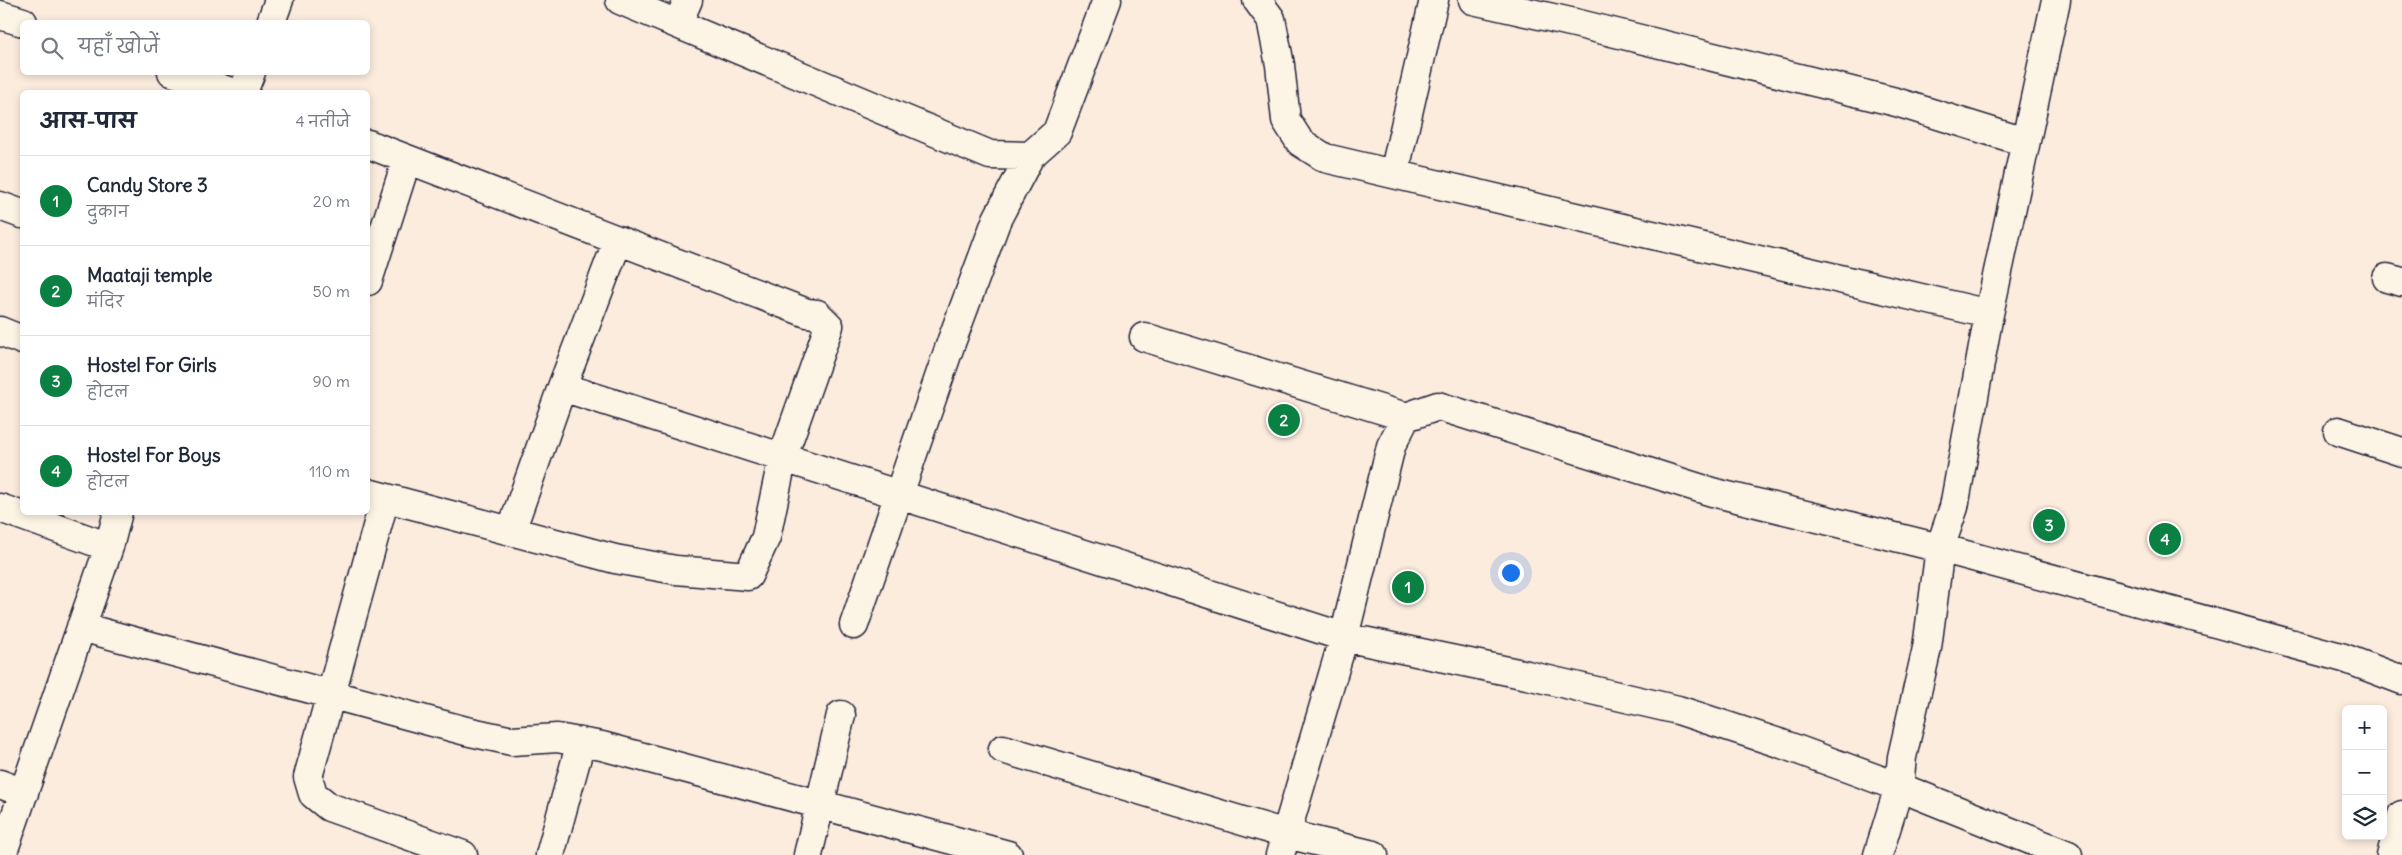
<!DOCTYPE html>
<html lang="hi">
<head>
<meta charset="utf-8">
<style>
	:root { --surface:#fff; --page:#f2f2f3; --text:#1f2937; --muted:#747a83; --line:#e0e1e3; --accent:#0b8043 }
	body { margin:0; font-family:Delius,"Playpen Sans Deva",sans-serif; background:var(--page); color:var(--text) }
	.controls { position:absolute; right:15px; bottom:15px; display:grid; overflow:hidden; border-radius:8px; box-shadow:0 2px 8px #0003 }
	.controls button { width:45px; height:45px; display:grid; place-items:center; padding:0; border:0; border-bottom:1px solid var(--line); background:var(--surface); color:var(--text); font:25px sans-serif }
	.you { position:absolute; left:1510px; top:572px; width:18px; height:18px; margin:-12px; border:4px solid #fff; border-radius:50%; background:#1a73e8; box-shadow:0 0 0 8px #1a73e833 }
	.badge { display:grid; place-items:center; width:32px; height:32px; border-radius:50%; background:var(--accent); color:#fff; font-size:16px; font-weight:700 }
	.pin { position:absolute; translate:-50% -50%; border:2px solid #fff; box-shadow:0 1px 5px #0006 }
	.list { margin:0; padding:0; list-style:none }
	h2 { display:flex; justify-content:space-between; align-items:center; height:65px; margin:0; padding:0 20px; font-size:21px }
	h2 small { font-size:16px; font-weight:400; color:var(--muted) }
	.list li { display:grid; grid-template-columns:32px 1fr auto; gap:15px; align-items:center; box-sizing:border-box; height:90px; padding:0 20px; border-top:1px solid var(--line) }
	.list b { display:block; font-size:19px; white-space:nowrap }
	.list p { margin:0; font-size:16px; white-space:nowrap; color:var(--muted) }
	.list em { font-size:16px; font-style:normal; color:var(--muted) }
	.icon { flex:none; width:28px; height:28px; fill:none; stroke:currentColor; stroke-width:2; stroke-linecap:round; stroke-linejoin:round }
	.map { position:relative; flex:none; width:2402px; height:855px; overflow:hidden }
	.search { position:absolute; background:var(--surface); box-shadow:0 2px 8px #0003; left:20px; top:20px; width:350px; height:55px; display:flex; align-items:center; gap:12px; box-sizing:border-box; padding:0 18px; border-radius:8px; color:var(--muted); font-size:19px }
	.panel { position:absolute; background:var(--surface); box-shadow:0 2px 8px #0003; left:20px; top:90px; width:350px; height:425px; border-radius:8px }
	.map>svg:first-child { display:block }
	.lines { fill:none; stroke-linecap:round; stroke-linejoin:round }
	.street-casing { stroke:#22223b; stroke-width:31 }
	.street { stroke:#fcf5e5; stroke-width:28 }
</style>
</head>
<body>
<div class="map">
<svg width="2402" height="855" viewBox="0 0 2402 855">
	<rect width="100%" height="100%" fill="#fcecde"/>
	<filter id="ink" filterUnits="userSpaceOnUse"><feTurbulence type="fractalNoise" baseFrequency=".02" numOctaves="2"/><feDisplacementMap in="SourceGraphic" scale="10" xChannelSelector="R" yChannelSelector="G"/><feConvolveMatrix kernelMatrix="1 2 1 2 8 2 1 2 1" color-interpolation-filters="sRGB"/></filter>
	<g filter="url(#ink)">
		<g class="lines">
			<!-- street casing -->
			<g class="street-casing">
				<path id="street" d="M 620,0 L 990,155 L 1030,156
					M 1257,0 L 1271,19 L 1280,65 L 1286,120 L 1300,142 L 1325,158 L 1989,314
					M 1473,0 L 1575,23 L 1896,102 L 2025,142
					M 0,15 L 23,22
					M 271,22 L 279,0
					M 678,23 L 688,0
					M 172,72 L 231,92
					M 243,92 L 251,72
					M 368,144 L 807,313 L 817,314 L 829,326 L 783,456 L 766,537 L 748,576 L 676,570 L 615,559 L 368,493
					M 1394,174 L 1434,0
					M 0,206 L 22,214
					M 2387,278 L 2402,282
					M 368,281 L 407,159
					M 0,331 L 22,340
					M 1144,337 L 1406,417 L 1438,406 L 1712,492 L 1940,548 L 2344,658 L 2402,680
					M 562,387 L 618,240
					M 2338,431 L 2402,452
					M 385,498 L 308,777 L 313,794 L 329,807 L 463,855
					M 0,508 L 109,547
					M 511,531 L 562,387 L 1344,637 L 1527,675 L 1678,710 L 1782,744 L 1899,787 L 2068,855
					M 854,625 L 952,340 L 997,219 L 1030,156 L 1057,132 L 1107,0
					M 81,627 L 466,731 L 512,741 L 557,738 L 602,746 L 1008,855
					M 1003,749 L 1286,834 L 1374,855
					M 0,784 L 24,793
					M 2,855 L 109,547 L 118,512
					M 550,855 L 581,742
					M 808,855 L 841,715
					M 1280,855 L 1344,637 L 1391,446 L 1406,417
					M 1878,855 L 1899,787 L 1902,757 L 1927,648 L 1940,548 L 1954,507 L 1989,314 L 2056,0
					M 2391,855 L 2402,815"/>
			</g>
			<!-- street -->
			<use href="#street" class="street"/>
		</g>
	</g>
</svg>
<div class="controls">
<button>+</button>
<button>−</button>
<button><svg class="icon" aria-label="layers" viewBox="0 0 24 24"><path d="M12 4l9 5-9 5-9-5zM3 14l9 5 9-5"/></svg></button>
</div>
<div class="you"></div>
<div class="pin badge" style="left:1408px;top:587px">1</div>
<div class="pin badge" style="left:1284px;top:420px">2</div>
<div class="pin badge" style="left:2049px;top:525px">3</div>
<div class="pin badge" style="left:2165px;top:539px">4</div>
<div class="search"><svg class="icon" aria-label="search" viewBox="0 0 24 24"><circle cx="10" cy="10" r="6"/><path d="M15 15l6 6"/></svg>यहाँ खोजें</div>
<section class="panel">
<h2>आस-पास<small>4 नतीजे</small></h2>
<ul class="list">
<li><span class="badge">1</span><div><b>Candy Store 3</b><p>दुकान</p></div><em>20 m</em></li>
<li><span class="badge">2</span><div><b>Maataji temple</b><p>मंदिर</p></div><em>50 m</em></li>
<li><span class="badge">3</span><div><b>Hostel For Girls</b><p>होटल</p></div><em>90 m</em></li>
<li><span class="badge">4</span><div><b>Hostel For Boys</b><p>होटल</p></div><em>110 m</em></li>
</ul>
</section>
</div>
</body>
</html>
